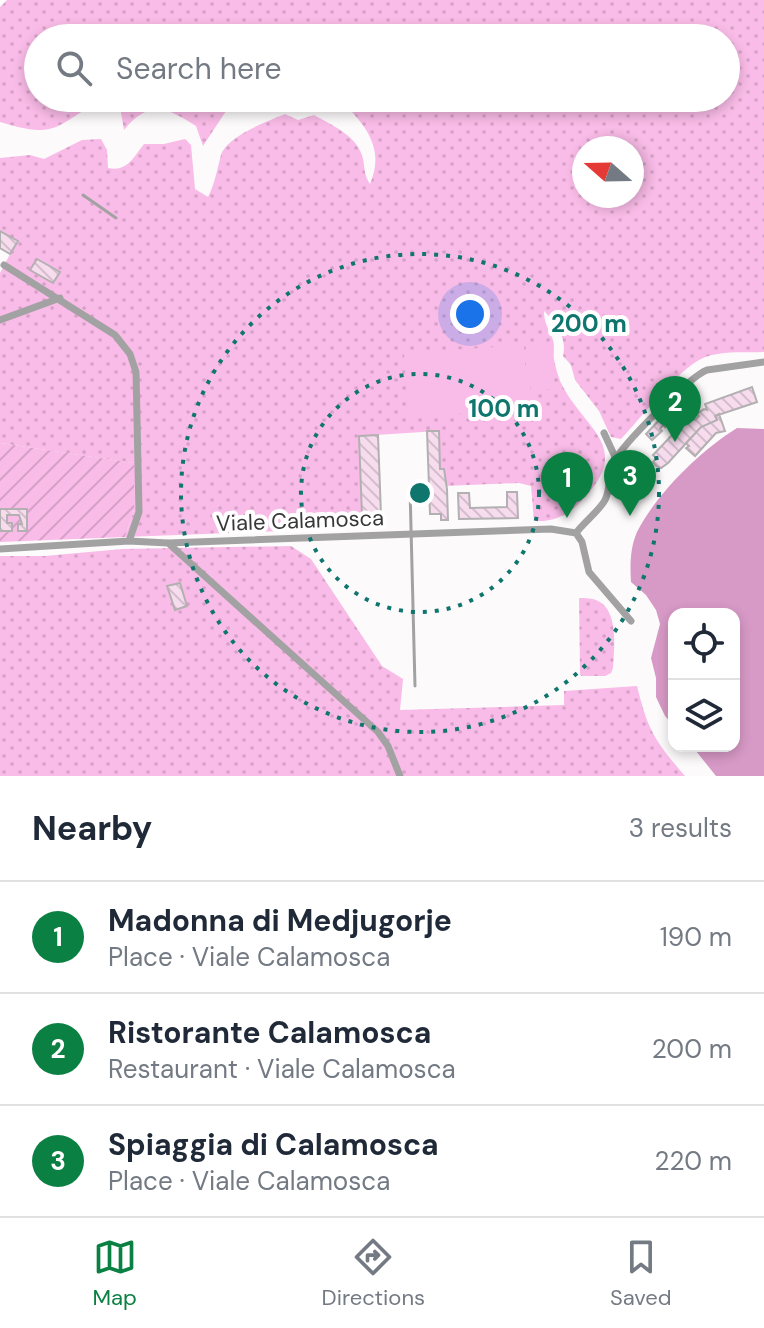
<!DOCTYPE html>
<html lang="en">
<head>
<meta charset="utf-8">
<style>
	:root { --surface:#fff; --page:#f6f6f7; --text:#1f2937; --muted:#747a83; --line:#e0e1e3; --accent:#0b8043 }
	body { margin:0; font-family:"DM Sans",sans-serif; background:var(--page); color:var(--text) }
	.controls { position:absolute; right:24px; bottom:24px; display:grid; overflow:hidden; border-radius:16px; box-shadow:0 4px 12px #0003 }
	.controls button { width:72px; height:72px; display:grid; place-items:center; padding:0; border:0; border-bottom:2px solid var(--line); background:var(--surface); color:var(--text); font:40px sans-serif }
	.compass { position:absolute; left:572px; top:136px; width:72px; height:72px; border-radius:50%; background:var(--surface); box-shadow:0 4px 12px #0003; rotate:290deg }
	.you { position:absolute; left:470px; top:314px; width:28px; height:28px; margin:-20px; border:6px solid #fff; border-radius:50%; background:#1a73e8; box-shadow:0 0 0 12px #1a73e833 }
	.badge { display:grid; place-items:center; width:52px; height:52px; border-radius:50%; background:var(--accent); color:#fff; font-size:26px; font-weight:700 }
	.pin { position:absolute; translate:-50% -66px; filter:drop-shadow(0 2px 4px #0008) }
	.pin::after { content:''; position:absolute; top:42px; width:28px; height:24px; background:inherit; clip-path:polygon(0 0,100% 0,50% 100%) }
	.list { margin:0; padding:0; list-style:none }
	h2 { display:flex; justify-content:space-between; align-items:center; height:104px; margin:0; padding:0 32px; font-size:34px }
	h2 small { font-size:26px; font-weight:400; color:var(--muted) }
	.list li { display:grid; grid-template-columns:52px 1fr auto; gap:24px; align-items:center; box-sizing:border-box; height:112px; padding:0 32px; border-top:2px solid var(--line) }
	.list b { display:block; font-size:30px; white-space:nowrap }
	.list p { margin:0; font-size:26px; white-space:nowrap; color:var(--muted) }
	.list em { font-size:26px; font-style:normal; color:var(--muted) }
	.icon { flex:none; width:44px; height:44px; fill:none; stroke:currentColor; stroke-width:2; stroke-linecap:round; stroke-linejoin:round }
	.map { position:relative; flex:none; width:764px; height:776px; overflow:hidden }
	.search { position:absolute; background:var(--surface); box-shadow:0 4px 12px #0003; left:24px; right:24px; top:24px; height:88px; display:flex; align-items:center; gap:20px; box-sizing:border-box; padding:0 28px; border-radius:44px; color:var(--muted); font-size:30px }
	.sheet { height:440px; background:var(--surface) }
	nav { display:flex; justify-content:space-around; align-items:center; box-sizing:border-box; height:112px; border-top:2px solid var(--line); background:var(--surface); font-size:22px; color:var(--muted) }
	nav a { display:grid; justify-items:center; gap:4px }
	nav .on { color:var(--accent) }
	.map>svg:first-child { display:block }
	.grass { fill:url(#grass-dots); fill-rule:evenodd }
	.garden { fill:url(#garden-furrows) }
	.pitch { fill:#f9bbe7 }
	.water { fill:#d799c6 }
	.building { fill:url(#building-back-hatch); stroke:#b3b0b2; stroke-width:2 }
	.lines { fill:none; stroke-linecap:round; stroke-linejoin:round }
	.lane { stroke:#a3a2a3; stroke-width:3 }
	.street { stroke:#a3a2a3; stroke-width:7 }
	.ring { fill:none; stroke:#0f766e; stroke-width:4; stroke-dasharray:4 8 }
	.labels { text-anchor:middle; stroke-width:8; stroke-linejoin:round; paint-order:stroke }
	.street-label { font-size:22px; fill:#383738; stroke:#fff }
	.centre { fill:#0f766e; stroke:#fff; stroke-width:4 }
	.ring-label { font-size:24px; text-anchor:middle; font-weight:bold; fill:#0f766e; stroke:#fff; stroke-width:8; stroke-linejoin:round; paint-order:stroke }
</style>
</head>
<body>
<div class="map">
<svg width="764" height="776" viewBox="0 0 764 776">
	<defs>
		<pattern id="grass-dots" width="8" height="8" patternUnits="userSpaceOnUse" patternTransform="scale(2)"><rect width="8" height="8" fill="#f9bbe7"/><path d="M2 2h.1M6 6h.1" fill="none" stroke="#d6a1c7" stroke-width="1.8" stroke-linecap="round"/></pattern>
		<pattern id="garden-furrows" width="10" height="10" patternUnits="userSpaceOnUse" patternTransform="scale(2)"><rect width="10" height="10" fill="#f9bbe7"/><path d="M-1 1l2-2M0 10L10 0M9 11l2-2" fill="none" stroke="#d6a1c7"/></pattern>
		<pattern id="building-back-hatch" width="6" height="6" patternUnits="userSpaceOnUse" patternTransform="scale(2)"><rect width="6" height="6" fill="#f7dcee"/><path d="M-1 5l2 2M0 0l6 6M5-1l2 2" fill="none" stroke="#d4bdcd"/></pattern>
	</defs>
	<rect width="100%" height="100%" fill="#fdfafc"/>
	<!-- grass -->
	<path class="grass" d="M 7,0 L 764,0 L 764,352 C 745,353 719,350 701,359 C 678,370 640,419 621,439 L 611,437 L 599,411 L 575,380 L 571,365 L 563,356 C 567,338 557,324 544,311 C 544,324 549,329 553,340 C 555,346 553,353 554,359 C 555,366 558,376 561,383 C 584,430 634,446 583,499 C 568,515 556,522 534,521 L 531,486 L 519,483 L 445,486 L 444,469 L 440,469 L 438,431 L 360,436 L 362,528 L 125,537 L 134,510 L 133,463 L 0,443 L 0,273 L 17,241 L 0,231 L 0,158 L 30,155 L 44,159 L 82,140 L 101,139 L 107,150 L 108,168 C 127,172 133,158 144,144 L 164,144 L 185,139 L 191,145 L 195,189 L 208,197 C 215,183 217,170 221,155 C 227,136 268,121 285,114 L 298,120 L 314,115 C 332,125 359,137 363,159 C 365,169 364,175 370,184 C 386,147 364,123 338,98 L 726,98 L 726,38 L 38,38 L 38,98 L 237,98 L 232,102 L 203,146 L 196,126 C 166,107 149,100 124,130 L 120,107 C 90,98 81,116 56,127 C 39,134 17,127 0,122 L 0,7 ZM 584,148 L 632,148 L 632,196 L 584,196 Z
		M 291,546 L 311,559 L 382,666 L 403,679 L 400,710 L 564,705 L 564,691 L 637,686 C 648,731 655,741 685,776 L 0,776 L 0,556 L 45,556 L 122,549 Z
		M 579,598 C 585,598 593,598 598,601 C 619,611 614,649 613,668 L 611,673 L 605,676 L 581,676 L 580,673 Z"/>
	<!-- garden -->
	<path class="garden" d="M 0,443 L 134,463 L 134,510 L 125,537 L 0,542 Z"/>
	<!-- pitch -->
	<path class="pitch" d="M 549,343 L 552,389 L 531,391 L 528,344 Z
		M 524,345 L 528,409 L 408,417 L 404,353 Z"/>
	<!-- water -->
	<path class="water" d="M 737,428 L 764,429 L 764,776 L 716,776 L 692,746 L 734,746 L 734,614 L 674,614 L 674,726 L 665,716 L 656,697 L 656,678 L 651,658 L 660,624 L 656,610 L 646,595 L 631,582 C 630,565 630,548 637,532 C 657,493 700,451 737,428 Z"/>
	<!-- building -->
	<path class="building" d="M 0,231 L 18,241 L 10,254 L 0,248 Z
		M 37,259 L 60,272 L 53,283 L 30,270 Z
		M 752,387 L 757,402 L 715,416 L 717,420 L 701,427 L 668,463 L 661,468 L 656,466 L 653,462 L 656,458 L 653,455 L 690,416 L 695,420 L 699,416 L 697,414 L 704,409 L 707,410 L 705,404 Z
		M 681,397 L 688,403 L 665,427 L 663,425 L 660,429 L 662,431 L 652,440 L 646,434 Z
		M 719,414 L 725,431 L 716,433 L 695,456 L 686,448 L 689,446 L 686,443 L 701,427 L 717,420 L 715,416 Z
		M 427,431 L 439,431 L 440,469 L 444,469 L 447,489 L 448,520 L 441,520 L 441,514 L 430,514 Z
		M 378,435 L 381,515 L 362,516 L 359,436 Z
		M 507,492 L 517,492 L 518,518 L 459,519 L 458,493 L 469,493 L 470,508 L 507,507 Z
		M 0,509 L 27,509 L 27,531 L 18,531 L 18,524 L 22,524 L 19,515 L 7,515 L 7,523 L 12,523 L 12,531 L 0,531 Z
		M 180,583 L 187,606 L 175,610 L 167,586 Z"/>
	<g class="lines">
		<!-- lane -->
		<path class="lane" d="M 83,195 L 116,218
			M 410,488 L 415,686
			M 611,493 L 628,471"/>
		<!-- street -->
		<path class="street" d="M 4,265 L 115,335 L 130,354 L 136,372 L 139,512 L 129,541
			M 0,320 L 60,298
			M 604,433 L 616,459
			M 576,533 C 583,523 600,510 605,500 C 611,489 608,474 613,463 C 622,445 689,377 707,370 L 764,362
			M 576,533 L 582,542 L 589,572 L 631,621
			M 168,543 L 378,732 L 388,746 L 400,776
			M 0,549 L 129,541 L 168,543 L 551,529 L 576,533"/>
	</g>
	<!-- distance rings -->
	<g class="ring">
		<circle cx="420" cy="493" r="119"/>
		<circle cx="420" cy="493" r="239"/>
	</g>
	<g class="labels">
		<!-- street labels -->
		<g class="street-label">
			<text transform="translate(300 520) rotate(-2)" y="8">Viale Calamosca</text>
		</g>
	</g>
	<circle cx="420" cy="493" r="12" class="centre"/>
	<g class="ring-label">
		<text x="589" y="332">200 m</text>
		<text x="504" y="417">100 m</text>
	</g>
</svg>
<div class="controls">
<button><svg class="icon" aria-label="locate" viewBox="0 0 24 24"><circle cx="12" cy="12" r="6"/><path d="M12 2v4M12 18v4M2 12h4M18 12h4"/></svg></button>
<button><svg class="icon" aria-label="layers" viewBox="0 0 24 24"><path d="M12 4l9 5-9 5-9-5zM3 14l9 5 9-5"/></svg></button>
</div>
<svg class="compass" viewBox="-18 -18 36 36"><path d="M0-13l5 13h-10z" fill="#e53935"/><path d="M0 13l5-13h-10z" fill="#747a83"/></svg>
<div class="you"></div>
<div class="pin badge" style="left:567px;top:518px">1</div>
<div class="pin badge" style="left:675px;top:442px">2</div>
<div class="pin badge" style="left:630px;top:516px">3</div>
<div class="search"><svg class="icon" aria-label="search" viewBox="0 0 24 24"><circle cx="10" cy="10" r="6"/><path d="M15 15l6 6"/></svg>Search here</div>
</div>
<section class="sheet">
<h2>Nearby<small>3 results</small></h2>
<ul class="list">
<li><span class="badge">1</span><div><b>Madonna di Medjugorje</b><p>Place · Viale Calamosca</p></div><em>190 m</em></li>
<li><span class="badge">2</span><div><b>Ristorante Calamosca</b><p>Restaurant · Viale Calamosca</p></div><em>200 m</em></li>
<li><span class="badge">3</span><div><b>Spiaggia di Calamosca</b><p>Place · Viale Calamosca</p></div><em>220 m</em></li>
</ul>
</section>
<nav>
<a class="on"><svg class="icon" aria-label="map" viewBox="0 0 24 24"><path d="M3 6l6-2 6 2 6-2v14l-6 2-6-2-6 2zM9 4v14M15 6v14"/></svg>Map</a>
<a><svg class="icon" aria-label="directions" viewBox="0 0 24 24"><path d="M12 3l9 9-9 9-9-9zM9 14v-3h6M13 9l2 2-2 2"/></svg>Directions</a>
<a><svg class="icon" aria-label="saved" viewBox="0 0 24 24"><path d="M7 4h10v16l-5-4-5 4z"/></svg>Saved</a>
</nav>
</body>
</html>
